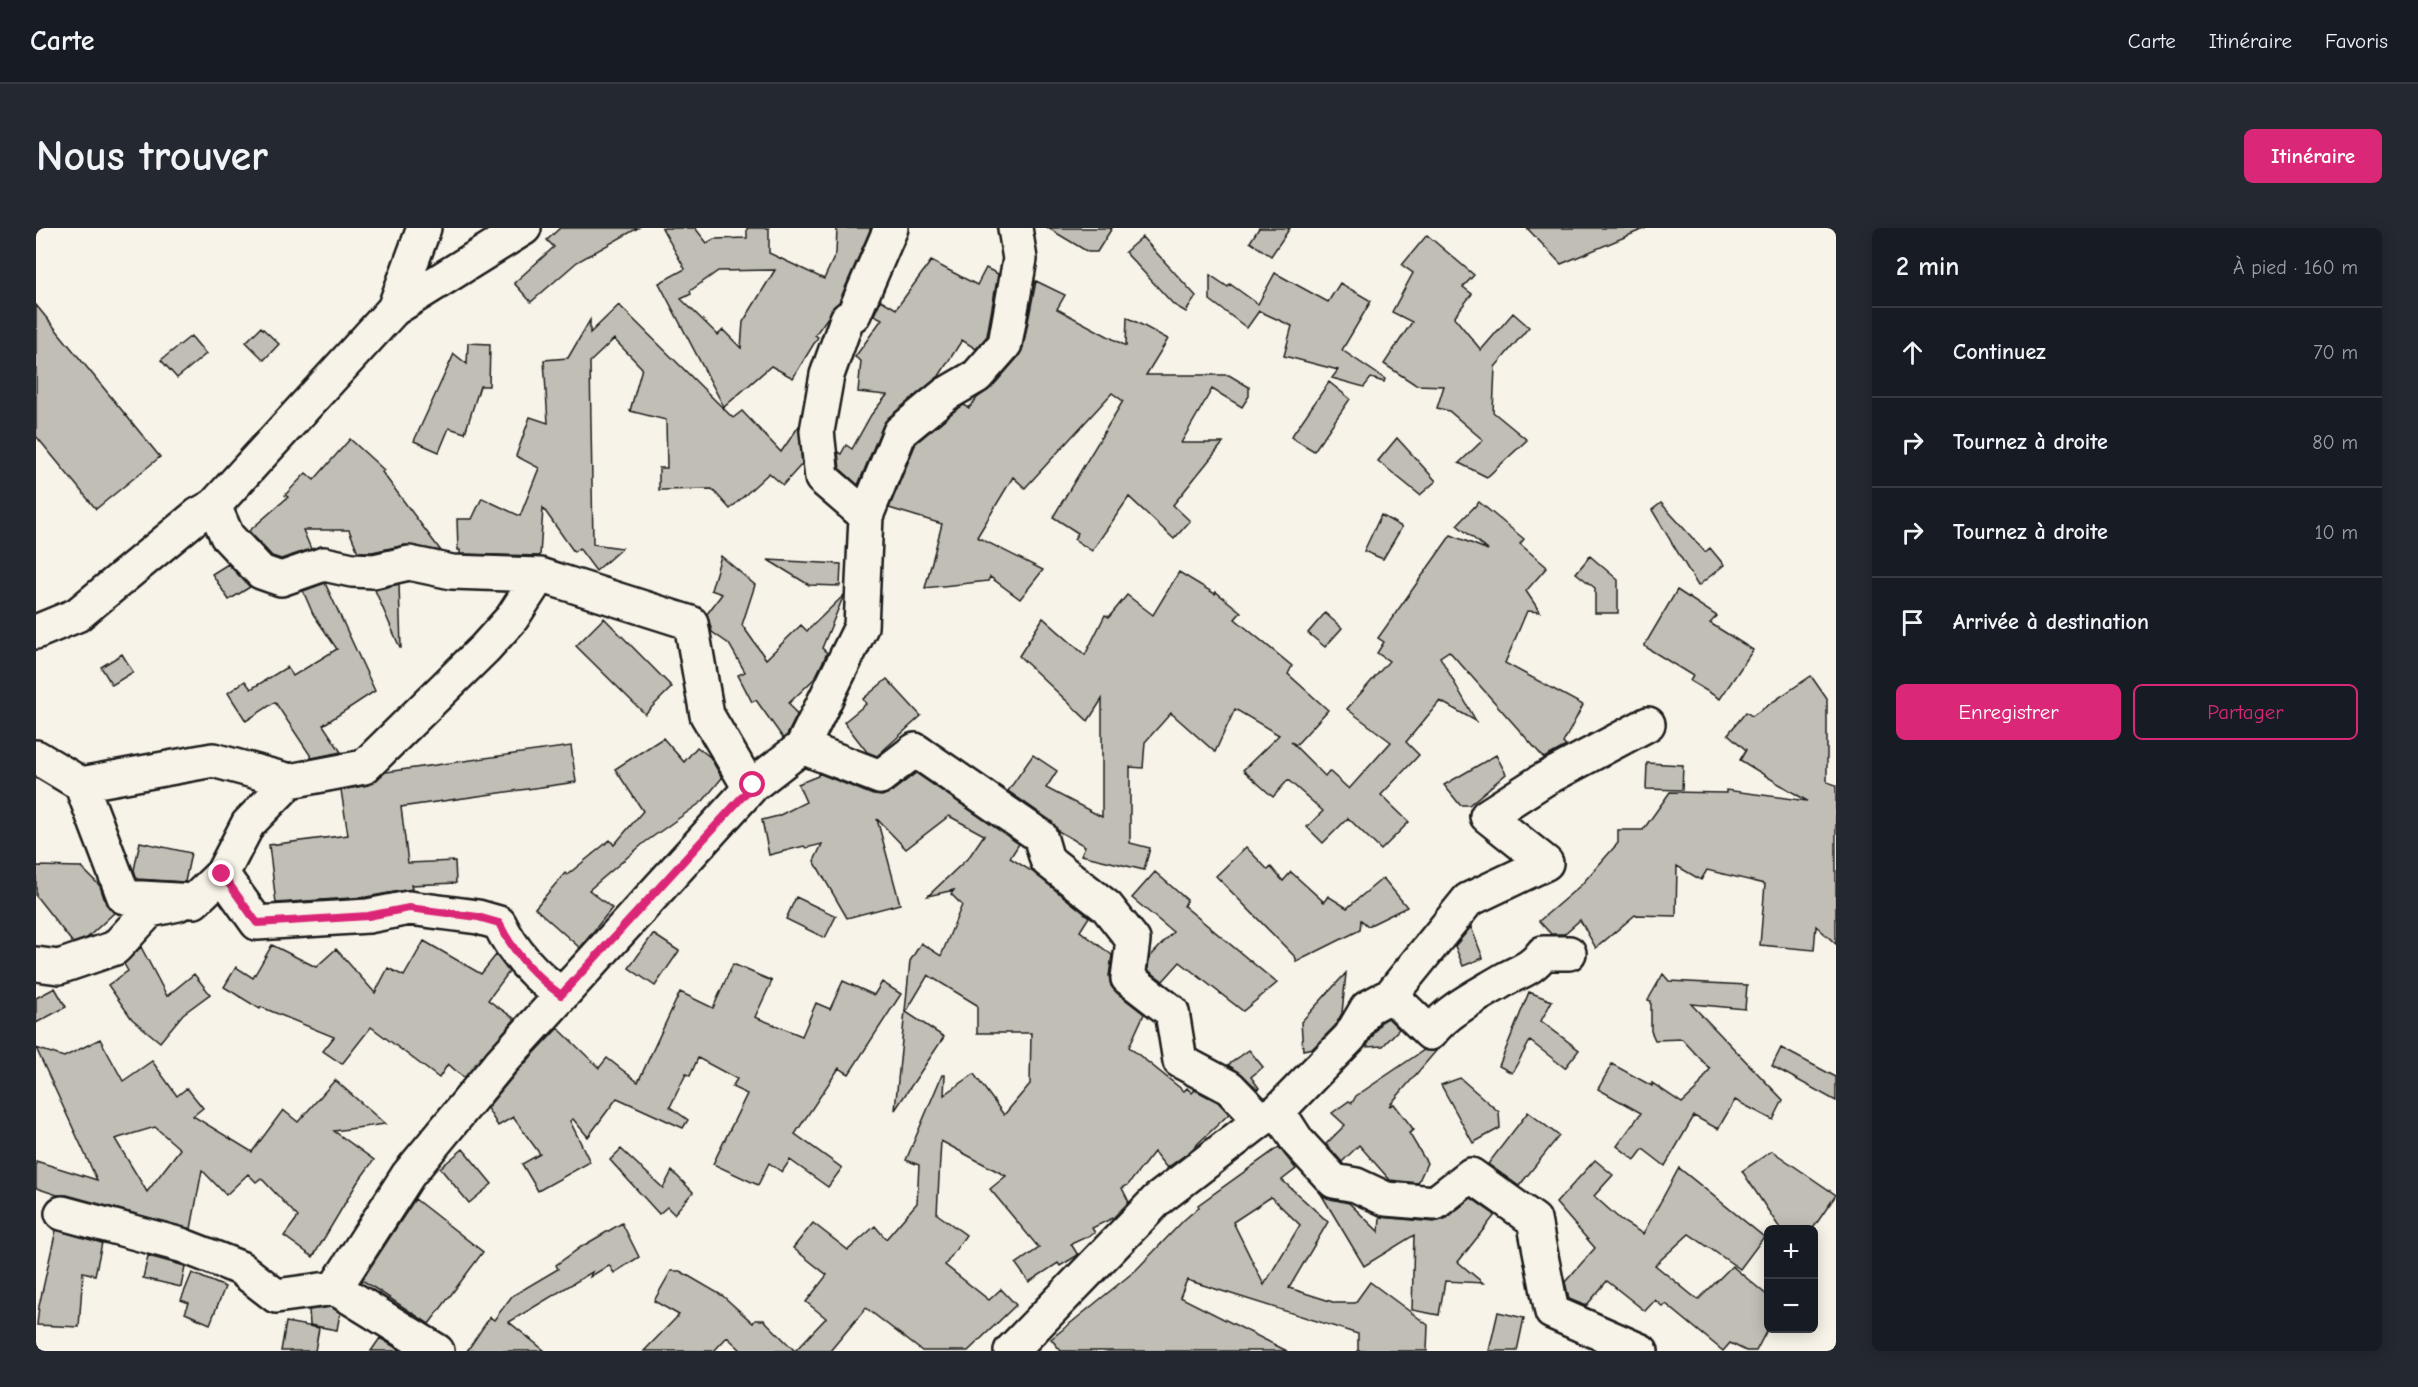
<!DOCTYPE html>
<html lang="fr">
<head>
<meta charset="utf-8">
<style>
	:root { --surface:#171b24; --page:#242831; --text:#f1f3f6; --muted:#9ea1a6; --line:#363941; --accent:#db2777 }
	body { margin:0; font-family:"Comic Neue",sans-serif; background:var(--page); color:var(--text) }
	.controls { position:absolute; right:18px; bottom:18px; display:grid; overflow:hidden; border-radius:9px; box-shadow:0 3px 15px #0003 }
	.controls button { width:54px; height:54px; display:grid; place-items:center; padding:0; border:0; border-bottom:2px solid var(--line); background:var(--surface); color:var(--text); font:30px sans-serif }
	.stop { position:absolute; width:18px; height:18px; margin:-14px; border:4px solid #db2777; border-radius:50%; background:#fff }
	.stop.end { background:#db2777; border-color:#fff; box-shadow:0 2px 6px #0008 }
	.list { margin:0; padding:0; list-style:none }
	h2 { display:flex; justify-content:space-between; align-items:center; height:78px; margin:0; padding:0 24px; font-size:26px }
	h2 small { font-size:20px; font-weight:400; color:var(--muted) }
	.list li { display:grid; grid-template-columns:39px 1fr auto; gap:18px; align-items:center; box-sizing:border-box; height:90px; padding:0 24px; border-top:2px solid var(--line) }
	.list b { display:block; font-size:22px; white-space:nowrap }
	.list em { font-size:20px; font-style:normal; color:var(--muted) }
	.actions { display:flex; gap:12px; padding:18px 24px }
	.actions a { flex:1; padding:14px 0; border:2px solid var(--accent); border-radius:9px; text-align:center; font-size:21px; color:var(--accent) }
	.actions .main { background:var(--accent); color:#fff }
	.icon { flex:none; width:33px; height:33px; fill:none; stroke:currentColor; stroke-width:2; stroke-linecap:round; stroke-linejoin:round }
	.map { position:relative; flex:none; width:1800px; height:1123px; overflow:hidden; border-radius:9px }
	header { display:flex; align-items:center; gap:36px; box-sizing:border-box; height:84px; padding:0 30px; background:var(--surface); border-bottom:2px solid var(--line) }
	header strong { font-size:28px }
	nav { display:flex; gap:33px; margin-inline-start:auto; font-size:21px }
	.intro { display:flex; align-items:center; justify-content:space-between; box-sizing:border-box; height:144px; padding:0 36px }
	h1 { margin:0; font-size:42px }
	.button { padding:15px 27px; border-radius:9px; background:var(--accent); color:#fff; font-size:21px; font-weight:700 }
	main { display:flex; gap:36px; padding:0 36px }
	aside { flex:1; background:var(--surface); border-radius:9px; box-shadow:0 3px 15px #0003 }
	.map>svg:first-child { display:block }
	.building { fill:#c0beb5; stroke:#1c1c1c; stroke-width:1.5; fill-rule:evenodd }
	.lines { fill:none; stroke-linecap:round; stroke-linejoin:round }
	.minor-casing { stroke:#1c1c1c; stroke-width:38 }
	.major-casing { stroke:#1c1c1c; stroke-width:38 }
	.minor { stroke:#f7f3e8; stroke-width:33 }
	.major { stroke:#f7f3e8; stroke-width:33 }
	.route { stroke:#db2777; stroke-width:8 }
</style>
</head>
<body>
<header>
<strong>Carte</strong>
<nav><a>Carte</a><a>Itinéraire</a><a>Favoris</a></nav>
</header>
<div class="intro"><h1>Nous trouver</h1><a class="button">Itinéraire</a></div>
<main>
<div class="map">
<svg width="1800" height="1123" viewBox="0 0 1800 1123">
	<rect width="100%" height="100%" fill="#f7f3e8"/>
	<filter id="ink" filterUnits="userSpaceOnUse"><feTurbulence type="fractalNoise" baseFrequency=".0167" numOctaves="2"/><feDisplacementMap in="SourceGraphic" scale="12" xChannelSelector="R" yChannelSelector="G"/><feConvolveMatrix kernelMatrix="1 2 1 2 8 2 1 2 1" color-interpolation-filters="sRGB"/></filter>
	<g filter="url(#ink)">
		<!-- building -->
		<path class="building" d="M 524,0 L 602,0 L 541,34 L 495,74 L 478,55 L 518,19 L 511,12 Z
			M 626,0 L 659,0 L 671,15 L 678,11 L 711,10 L 711,0 L 733,0 L 733,25 L 788,51 L 800,25 L 801,0 L 835,0 L 803,74 L 779,107 L 782,109 L 757,150 L 735,138 L 688,179 L 623,55 L 649,41 ZM 739,42 L 707,94 L 705,120 L 687,102 L 682,107 L 645,71 L 655,66 L 654,63 L 682,43 Z
			M 1012,0 L 1076,0 L 1061,24 L 1052,24 Z
			M 1223,0 L 1254,0 L 1235,28 L 1214,14 Z
			M 1491,0 L 1610,0 L 1525,36 Z
			M 1391,7 L 1438,47 L 1427,59 L 1436,66 L 1418,89 L 1445,122 L 1477,85 L 1493,99 L 1459,139 L 1457,184 L 1491,212 L 1451,249 L 1423,235 L 1447,212 L 1413,183 L 1401,180 L 1408,158 L 1380,157 L 1348,136 L 1376,94 L 1356,84 L 1377,45 L 1366,37 Z
			M 1106,9 L 1160,68 L 1150,84 L 1138,77 L 1089,24 Z
			M 895,33 L 941,57 L 950,40 L 962,46 L 951,108 L 940,121 L 926,112 L 903,148 L 852,190 L 847,197 L 822,257 L 804,241 L 802,224 L 805,226 L 810,217 L 816,221 L 835,187 L 851,167 L 822,164 L 825,133 L 819,129 L 846,91 L 838,87 L 845,72 L 860,81 Z
			M 1239,45 L 1292,74 L 1304,55 L 1335,73 L 1306,122 L 1349,151 L 1348,154 L 1335,150 L 1328,159 L 1296,150 L 1302,142 L 1248,128 L 1256,98 L 1223,83 L 1211,100 L 1174,72 L 1174,47 L 1192,59 L 1194,56 L 1222,76 Z
			M 1000,53 L 1029,67 L 1021,81 L 1090,118 L 1091,89 L 1132,111 L 1110,147 L 1193,147 L 1213,159 L 1213,168 L 1206,179 L 1176,161 L 1145,215 L 1187,215 L 1137,277 L 1154,293 L 1138,311 L 1093,269 L 1056,323 L 1038,311 L 1042,305 L 1017,289 L 1087,173 L 1076,165 L 989,260 L 977,249 L 941,309 L 1007,342 L 984,371 L 954,349 L 952,353 L 889,360 L 906,296 L 853,280 L 880,215 L 921,181 L 928,177 L 933,180 L 941,170 L 955,160 L 983,128 L 987,119 Z
			M 0,77 L 124,229 L 60,281 L 0,208 Z
			M 583,77 L 697,190 L 706,183 L 745,224 L 763,198 L 766,236 L 747,257 L 733,245 L 694,281 L 676,261 L 623,262 L 623,240 L 631,240 L 630,192 L 594,183 L 606,140 L 578,111 L 554,134 L 557,316 L 586,320 L 560,343 L 543,320 L 538,324 L 507,280 L 504,328 L 424,326 L 424,322 L 422,322 L 421,291 L 436,291 L 446,270 L 484,288 L 503,240 L 480,228 L 494,189 L 512,195 L 508,132 L 532,130 L 554,92 L 554,105 Z
			M 225,99 L 243,116 L 228,132 L 210,114 Z
			M 155,108 L 170,126 L 141,150 L 125,132 Z
			M 432,115 L 454,116 L 453,158 L 444,158 L 429,205 L 413,200 L 403,224 L 378,213 L 418,126 L 431,136 Z
			M 1293,154 L 1314,171 L 1278,223 L 1255,209 Z
			M 1361,210 L 1400,253 L 1384,267 L 1342,233 Z
			M 314,211 L 348,242 L 346,244 L 405,323 L 369,317 L 336,324 L 322,324 L 313,302 L 267,302 L 275,321 L 245,331 L 236,328 L 213,303 L 252,269 L 249,267 L 270,245 L 278,252 Z
			M 1443,274 L 1488,311 L 1484,316 L 1511,339 L 1490,363 L 1504,384 L 1491,383 L 1469,435 L 1547,477 L 1527,515 L 1530,518 L 1508,530 L 1413,423 L 1404,429 L 1440,493 L 1404,473 L 1370,514 L 1383,527 L 1345,567 L 1373,594 L 1345,622 L 1312,590 L 1287,615 L 1271,599 L 1287,583 L 1252,552 L 1237,569 L 1207,542 L 1243,507 L 1199,481 L 1179,524 L 1135,485 L 1109,514 L 1107,540 L 1094,539 L 1094,615 L 1114,620 L 1108,642 L 1045,627 L 1049,618 L 1022,603 L 1015,593 L 972,563 L 997,527 L 1021,543 L 1010,560 L 1066,589 L 1066,471 L 1052,493 L 983,428 L 1007,390 L 1049,427 L 1069,387 L 1073,389 L 1091,367 L 1117,387 L 1143,344 L 1179,366 L 1180,364 L 1205,384 L 1199,391 L 1256,438 L 1252,446 L 1292,482 L 1260,517 L 1255,514 L 1289,548 L 1293,543 L 1313,561 L 1355,514 L 1311,481 L 1353,433 L 1341,425 L 1348,414 L 1342,410 L 1415,307 L 1452,322 L 1421,297 Z
			M 1625,275 L 1669,324 L 1674,320 L 1688,337 L 1662,358 L 1616,282 Z
			M 1345,287 L 1366,299 L 1347,331 L 1328,323 Z
			M 685,328 L 719,357 L 706,397 L 730,431 L 765,397 L 771,403 L 808,367 L 786,420 L 791,425 L 779,450 L 753,475 L 761,487 L 751,507 L 747,510 L 720,472 L 716,474 L 702,447 L 709,444 L 693,416 L 676,404 L 671,386 L 686,366 L 675,362 Z
			M 1554,328 L 1582,352 L 1582,385 L 1559,385 L 1559,360 L 1540,345 Z
			M 732,332 L 805,336 L 804,358 L 773,357 Z
			M 192,336 L 214,359 L 193,372 L 176,346 Z
			M 289,355 L 339,463 L 287,497 L 305,524 L 276,530 L 239,474 L 210,493 L 192,465 L 209,453 L 215,461 L 251,439 L 257,448 L 301,421 L 277,386 L 267,363 Z
			M 363,356 L 365,420 L 364,420 L 339,362 Z
			M 1641,362 L 1681,388 L 1674,395 L 1717,422 L 1684,471 L 1654,453 L 1657,448 L 1608,418 Z
			M 1289,385 L 1306,400 L 1289,419 L 1272,405 Z
			M 568,390 L 636,459 L 609,486 L 540,418 Z
			M 86,426 L 97,444 L 76,457 L 65,439 Z
			M 1775,448 L 1791,471 L 1791,554 L 1800,557 L 1800,716 L 1780,698 L 1778,722 L 1724,717 L 1729,656 L 1671,642 L 1665,652 L 1641,638 L 1640,688 L 1599,687 L 1560,720 L 1544,692 L 1528,706 L 1515,706 L 1503,693 L 1545,657 L 1582,615 L 1582,602 L 1607,602 L 1634,564 L 1690,565 L 1690,562 L 1771,573 L 1704,532 L 1710,522 L 1692,506 L 1710,484 L 1716,488 Z
			M 851,451 L 885,488 L 841,528 L 831,524 L 808,494 L 830,476 L 827,471 Z
			M 627,510 L 648,534 L 661,519 L 674,529 L 686,550 L 667,573 L 608,615 L 553,662 L 576,680 L 544,720 L 499,680 L 529,645 L 531,647 L 574,612 L 578,617 L 607,583 L 579,541 Z
			M 535,518 L 540,554 L 365,579 L 372,635 L 419,633 L 420,655 L 375,657 L 376,661 L 330,669 L 240,675 L 233,617 L 312,607 L 305,562 L 332,557 L 350,544 Z
			M 1460,527 L 1470,546 L 1433,577 L 1424,577 L 1408,557 Z
			M 1611,535 L 1647,537 L 1646,562 L 1610,561 Z
			M 782,545 L 837,567 L 846,568 L 855,564 L 880,545 L 983,616 L 974,630 L 997,644 L 1053,689 L 1044,703 L 1076,727 L 1073,748 L 1075,758 L 1081,765 L 1108,786 L 1093,819 L 1148,863 L 1151,860 L 1156,865 L 1159,862 L 1182,874 L 1193,886 L 1153,924 L 1131,940 L 1118,924 L 1092,957 L 1086,960 L 1093,974 L 1077,990 L 1056,1000 L 1059,1005 L 1035,1016 L 1042,1027 L 1024,1038 L 1022,1035 L 993,1054 L 980,1036 L 1003,1020 L 954,961 L 970,948 L 905,913 L 901,986 L 930,1007 L 909,1037 L 953,1072 L 965,1061 L 980,1077 L 932,1123 L 886,1123 L 830,1080 L 794,1123 L 706,1123 L 691,1109 L 678,1123 L 608,1123 L 643,1087 L 618,1073 L 635,1043 L 644,1043 L 687,1068 L 717,1095 L 719,1092 L 728,1092 L 759,1123 L 790,1090 L 770,1074 L 791,1047 L 757,1020 L 777,995 L 812,1022 L 839,998 L 850,1011 L 881,975 L 883,937 L 870,932 L 906,847 L 909,847 L 908,867 L 938,846 L 968,887 L 994,856 L 995,805 L 941,805 L 941,777 L 892,747 L 870,784 L 908,809 L 859,882 L 874,733 L 885,715 L 905,728 L 926,677 L 915,666 L 918,662 L 892,668 L 933,629 L 948,607 L 913,588 L 870,621 L 841,591 L 864,676 L 811,690 L 778,633 L 786,616 L 770,620 L 768,618 L 733,627 L 726,592 L 742,588 L 770,574 L 762,556 L 782,548 Z
			M 104,614 L 155,625 L 149,654 L 101,651 L 98,642 Z
			M 1210,619 L 1232,642 L 1235,639 L 1247,653 L 1255,644 L 1288,674 L 1292,668 L 1311,680 L 1347,650 L 1371,679 L 1332,698 L 1325,692 L 1324,702 L 1260,734 L 1260,730 L 1180,648 Z
			M 0,638 L 45,639 L 64,658 L 70,676 L 78,685 L 51,710 L 37,715 L 0,668 Z
			M 1119,644 L 1151,672 L 1148,678 L 1241,755 L 1207,783 L 1144,734 L 1127,753 L 1112,742 L 1113,730 L 1137,704 L 1096,670 Z
			M 760,669 L 800,688 L 789,710 L 750,691 Z
			M 1435,699 L 1447,730 L 1427,738 L 1419,718 Z
			M 617,706 L 643,723 L 619,758 L 593,740 Z
			M 388,713 L 445,746 L 460,727 L 473,744 L 452,772 L 479,791 L 428,850 L 412,836 L 403,850 L 335,799 L 306,836 L 287,823 L 298,809 L 225,779 L 224,781 L 188,759 L 200,739 L 217,750 L 236,717 L 280,739 L 300,721 L 339,765 L 352,740 L 368,748 Z
			M 105,719 L 131,768 L 158,746 L 174,766 L 147,786 L 124,814 L 96,791 L 72,757 L 92,743 L 88,736 Z
			M 697,736 L 736,753 L 719,789 L 766,808 L 780,775 L 794,781 L 807,753 L 838,767 L 846,754 L 865,766 L 813,846 L 803,840 L 759,906 L 806,940 L 792,959 L 754,932 L 746,944 L 733,935 L 722,957 L 677,936 L 711,866 L 696,859 L 701,851 L 662,830 L 654,848 L 650,846 L 634,879 L 652,892 L 647,900 L 581,870 L 552,909 L 537,891 L 534,893 L 554,934 L 502,963 L 486,936 L 504,926 L 477,889 L 462,898 L 451,880 L 479,846 L 522,800 L 563,840 L 571,830 L 602,854 L 644,764 L 677,780 Z
			M 1310,745 L 1306,785 L 1299,798 L 1277,820 L 1267,822 L 1265,794 Z
			M 1627,746 L 1633,753 L 1711,757 L 1709,781 L 1655,776 L 1747,872 L 1737,892 L 1699,872 L 1682,901 L 1658,888 L 1629,938 L 1607,921 L 1599,932 L 1581,918 L 1605,885 L 1562,861 L 1576,836 L 1616,858 L 1616,855 L 1646,875 L 1660,862 L 1674,841 L 1646,811 L 1619,812 L 1615,803 L 1615,773 L 1612,772 Z
			M 19,760 L 30,779 L 0,795 L 0,770 Z
			M 1493,764 L 1516,773 L 1505,793 L 1543,822 L 1529,840 L 1494,813 L 1476,845 L 1463,838 Z
			M 1352,790 L 1363,801 L 1347,818 L 1330,819 L 1345,794 Z
			M 64,811 L 87,853 L 116,833 L 141,868 L 151,860 L 167,880 L 157,888 L 216,924 L 247,882 L 262,894 L 299,852 L 349,896 L 298,903 L 338,932 L 321,955 L 277,1029 L 248,1008 L 262,989 L 225,950 L 220,954 L 212,946 L 190,967 L 166,942 L 155,1001 L 31,967 L 21,967 L 0,960 L 0,933 L 61,952 L 0,820 L 28,829 ZM 119,899 L 144,921 L 111,964 L 79,911 Z
			M 1745,820 L 1800,849 L 1800,873 L 1736,838 Z
			M 1213,822 L 1227,839 L 1215,849 L 1223,860 L 1221,861 L 1206,846 L 1192,837 Z
			M 1388,822 L 1400,823 L 1353,878 L 1358,876 L 1378,902 L 1373,905 L 1391,935 L 1382,955 L 1354,952 L 1323,917 L 1306,934 L 1290,916 L 1309,897 L 1296,885 L 1313,873 L 1316,875 L 1320,868 Z
			M 1424,850 L 1463,884 L 1464,900 L 1437,915 L 1405,857 Z
			M 1492,884 L 1523,908 L 1483,958 L 1452,936 Z
			M 1243,919 L 1260,941 L 1246,952 L 1292,994 L 1253,1060 L 1300,1075 L 1319,1075 L 1334,1054 L 1392,1097 L 1391,1123 L 1322,1123 L 1322,1106 L 1151,1052 L 1144,1069 L 1251,1123 L 1025,1123 L 1015,1111 L 1100,1042 L 1148,992 L 1163,979 L 1162,977 ZM 1235,969 L 1264,997 L 1228,1057 L 1197,994 Z
			M 427,921 L 456,956 L 433,975 L 404,940 Z
			M 585,921 L 627,960 L 636,943 L 657,964 L 638,986 L 631,979 L 623,986 L 574,932 Z
			M 1736,923 L 1800,967 L 1776,1002 L 1745,1002 L 1706,943 Z
			M 1559,932 L 1577,947 L 1558,968 L 1586,993 L 1607,1006 L 1643,940 L 1728,1009 L 1704,1041 L 1653,1006 L 1619,1037 L 1662,1072 L 1696,1038 L 1732,1068 L 1732,1100 L 1720,1123 L 1710,1123 L 1694,1115 L 1687,1123 L 1630,1076 L 1627,1079 L 1619,1072 L 1609,1083 L 1571,1053 L 1550,1078 L 1533,1071 L 1529,1054 L 1559,1020 L 1520,975 Z
			M 1285,966 L 1295,971 L 1313,975 L 1343,1004 L 1344,989 L 1398,994 L 1411,990 L 1435,970 L 1459,987 L 1422,1034 L 1447,1055 L 1409,1053 L 1403,1087 L 1376,1082 L 1378,1007 L 1328,1038 Z
			M 379,971 L 447,1024 L 393,1096 L 326,1052 Z
			M 586,995 L 603,1029 L 578,1045 L 573,1037 L 554,1049 L 556,1044 L 473,1094 L 509,1123 L 431,1123 L 454,1089 L 458,1092 L 476,1068 L 522,1041 L 520,1037 L 545,1019 Z
			M 20,1002 L 66,1015 L 59,1047 L 47,1044 L 43,1099 L 1,1097 L 3,1078 Z
			M 112,1028 L 149,1038 L 145,1059 L 107,1050 Z
			M 156,1045 L 189,1059 L 174,1096 L 149,1085 L 153,1075 L 145,1072 Z
			M 295,1079 L 304,1085 L 301,1102 L 274,1097 L 273,1082 Z
			M 1462,1084 L 1488,1090 L 1481,1123 L 1453,1123 Z
			M 250,1094 L 283,1100 L 279,1123 L 245,1123 Z
			M 344,1110 L 365,1123 L 335,1123 Z"/>
		<g class="lines">
			<!-- minor casing -->
			<g class="minor-casing">
				<path id="minor" d="M 358,81 L 488,0
					M 178,278 L 191,308 L 225,344 L 245,351 L 288,336 L 316,342 L 338,343 L 373,335 L 416,344 L 504,347 L 655,395 L 671,487 L 708,550 L 717,557
					M 830,288 L 864,204 L 910,166 L 941,148 L 969,116 L 984,31 L 979,0
					M 766,519 L 844,549 L 879,522 L 1004,608 L 1011,632 L 1071,679 L 1097,712 L 1092,750 L 1136,784 L 1144,833 L 1193,859 L 1225,892
					M 0,529 L 45,556 L 88,669 L 158,673 L 186,646 L 221,695 L 332,688 L 373,680 L 442,689 L 463,695 C 477,724 499,748 526,767
					M 45,556 L 177,532 L 254,553 L 328,539 L 449,420 L 476,390 L 504,347
					M 186,646 L 212,596 L 254,553
					M 0,736 L 23,739 L 79,720 L 114,682 L 142,676
					M 1355,767 L 1432,672 L 1510,635 L 1451,588 L 1507,552 L 1612,496
					M 1242,883 L 1262,914 L 1298,953 L 1320,957 L 1350,971 L 1399,975 L 1435,947 L 1498,992 L 1516,1084 L 1605,1123
					M 26,985 L 145,1017 L 204,1040 L 240,1068 L 299,1060 L 372,947 L 465,834 L 717,557 L 766,519 L 825,399 L 830,288 L 786,250 L 781,203 L 791,147 L 811,91 L 818,86 L 855,0
					M 299,1060 L 401,1123
					M 975,1123 L 1121,972 L 1225,892 L 1242,883 L 1314,809 L 1331,780 L 1355,767 L 1394,805 C 1412,782 1441,768 1466,753 C 1483,743 1495,742 1507,725 L 1533,725"/>
			</g>
			<!-- major casing -->
			<g class="major-casing">
				<path id="major" d="M 0,404 L 41,387 L 162,287 L 178,278 L 358,81 L 388,0"/>
			</g>
			<!-- minor -->
			<use href="#minor" class="minor"/>
			<!-- major -->
			<use href="#major" class="major"/>
		</g>
	</g>
	<g class="lines" filter="url(#ink)">
		<!-- route -->
		<path class="route" d="M 186,646 L 221,695 L 332,688 L 373,680 L 442,689 L 463,695 C 477,724 499,748 525,767 L 717,557"/>
	</g>
</svg>
<div class="controls">
<button>+</button>
<button>−</button>
</div>
<div class="stop" style="left:717px;top:557px"></div>
<div class="stop end" style="left:186px;top:646px"></div>
</div>
<aside>
<h2>2 min<small>À pied · 160 m</small></h2>
<ul class="list">
<li><svg class="icon" aria-label="ahead" viewBox="0 0 24 24"><path d="M12 20V5M6 11l6-6 6 6"/></svg><div><b>Continuez</b></div><em>70 m</em></li>
<li><svg class="icon" aria-label="right" viewBox="0 0 24 24"><path d="M7 20v-9h11M14 6l5 5-5 5"/></svg><div><b>Tournez à droite</b></div><em>80 m</em></li>
<li><svg class="icon" aria-label="right" viewBox="0 0 24 24"><path d="M7 20v-9h11M14 6l5 5-5 5"/></svg><div><b>Tournez à droite</b></div><em>10 m</em></li>
<li><svg class="icon" aria-label="arrive" viewBox="0 0 24 24"><path d="M6 21V4h12l-3 4 3 4H6"/></svg><div><b>Arrivée à destination</b></div></li>
</ul>
<div class="actions"><a class="main">Enregistrer</a><a>Partager</a></div>
</aside>
</main>
</body>
</html>
